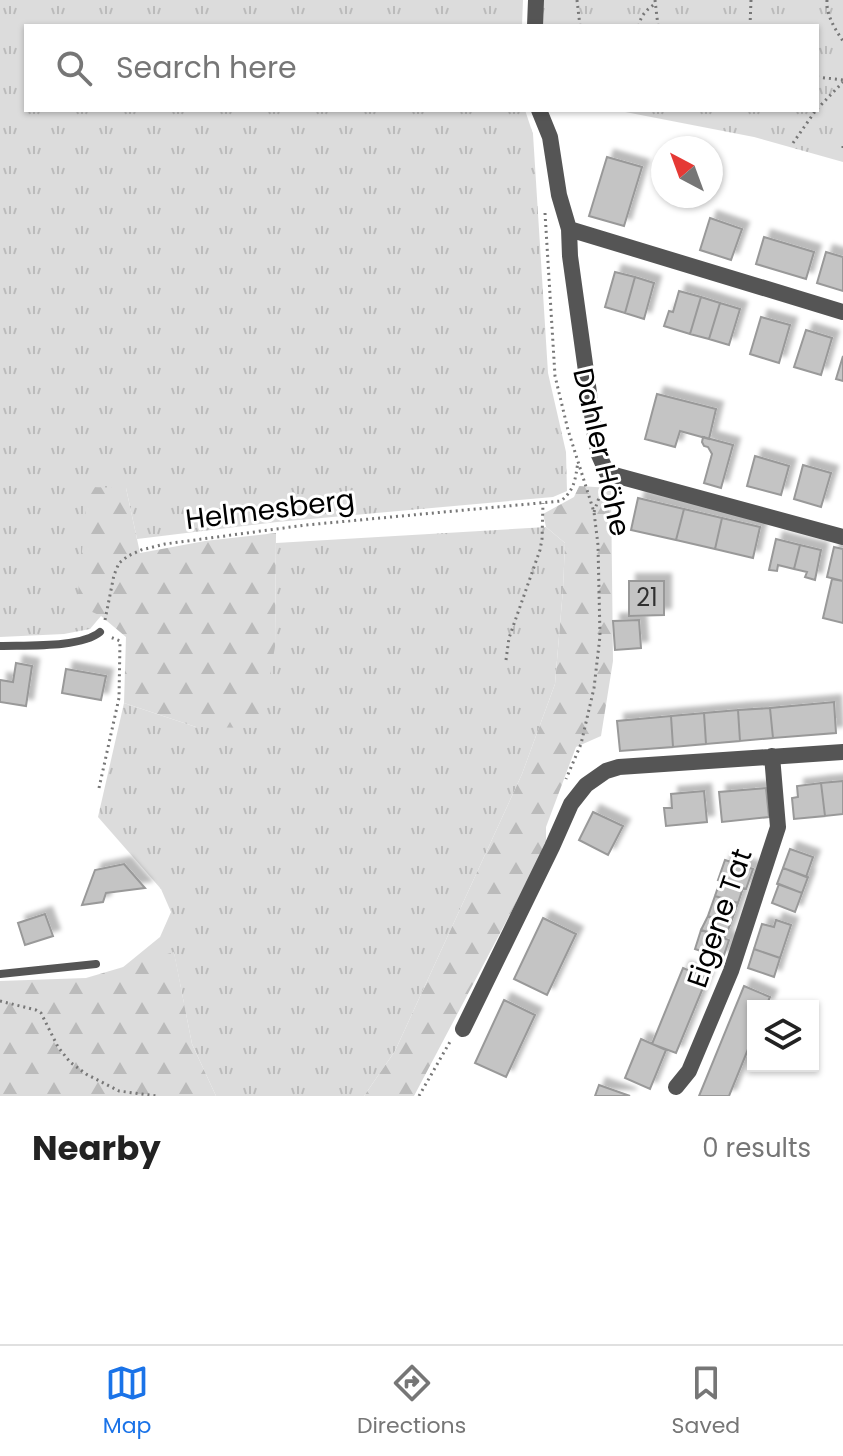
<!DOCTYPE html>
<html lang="en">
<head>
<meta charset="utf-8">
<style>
	:root { --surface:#fff; --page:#f2f2f2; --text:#222; --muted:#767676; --line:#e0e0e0; --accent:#1a73e8 }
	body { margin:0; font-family:Poppins,sans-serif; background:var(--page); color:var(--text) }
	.controls { position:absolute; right:24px; bottom:24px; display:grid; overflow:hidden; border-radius:0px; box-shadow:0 2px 6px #0004 }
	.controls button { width:72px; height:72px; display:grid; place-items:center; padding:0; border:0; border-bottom:2px solid var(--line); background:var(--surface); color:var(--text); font:40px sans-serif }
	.compass { position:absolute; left:651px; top:136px; width:72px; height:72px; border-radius:50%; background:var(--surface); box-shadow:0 2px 6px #0004; rotate:319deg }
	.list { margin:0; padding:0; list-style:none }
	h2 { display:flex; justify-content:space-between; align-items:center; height:104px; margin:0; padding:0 32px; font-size:34px }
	h2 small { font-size:26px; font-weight:400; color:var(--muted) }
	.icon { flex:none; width:44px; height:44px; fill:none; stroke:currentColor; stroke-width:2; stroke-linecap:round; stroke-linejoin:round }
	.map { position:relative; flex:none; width:843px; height:1096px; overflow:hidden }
	.search { position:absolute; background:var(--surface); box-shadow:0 2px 6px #0004; left:24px; right:24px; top:24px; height:88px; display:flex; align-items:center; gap:20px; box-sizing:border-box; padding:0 28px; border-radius:0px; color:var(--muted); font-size:30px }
	.sheet { height:248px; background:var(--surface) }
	nav { display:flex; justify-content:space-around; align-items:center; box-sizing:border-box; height:112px; border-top:2px solid var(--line); background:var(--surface); font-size:22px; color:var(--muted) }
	nav a { display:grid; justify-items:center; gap:4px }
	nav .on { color:var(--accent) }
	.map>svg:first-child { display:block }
	.grass { fill:url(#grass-tufts) }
	.forest { fill:url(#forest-firs) }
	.building { fill:#c4c4c4; stroke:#999; stroke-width:2; filter:url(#shadow) }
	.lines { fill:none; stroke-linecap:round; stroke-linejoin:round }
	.path { stroke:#777; stroke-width:3; stroke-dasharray:2 4; stroke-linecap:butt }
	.service { stroke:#555; stroke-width:8 }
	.minor { stroke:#555; stroke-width:16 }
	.labels { text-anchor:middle; stroke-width:6; stroke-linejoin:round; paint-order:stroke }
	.number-label { font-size:24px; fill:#313131 }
	.street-label { font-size:28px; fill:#000; stroke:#fff }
</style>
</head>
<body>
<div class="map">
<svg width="843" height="1096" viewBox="0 0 843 1096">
	<defs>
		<pattern id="grass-tufts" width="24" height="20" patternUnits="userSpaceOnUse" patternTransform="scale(2)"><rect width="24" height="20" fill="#dcdcdc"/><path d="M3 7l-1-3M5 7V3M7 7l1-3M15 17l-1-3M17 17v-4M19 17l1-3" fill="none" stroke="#bbb"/></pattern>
		<pattern id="forest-firs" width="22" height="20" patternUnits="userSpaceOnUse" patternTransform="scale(2)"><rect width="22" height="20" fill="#dcdcdc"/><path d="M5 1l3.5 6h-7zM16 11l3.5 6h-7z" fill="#bbb"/></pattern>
		<filter id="shadow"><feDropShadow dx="7" dy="-7" stdDeviation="2" flood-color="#0004"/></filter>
	</defs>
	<rect width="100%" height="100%" fill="#fff"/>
	<!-- grass -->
	<path class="grass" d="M 0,0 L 523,0 L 522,26 L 26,26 L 26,110 L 525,110 L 533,134 L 548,373 L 566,452 L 567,491 L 553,497 L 277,522 L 137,539 L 126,488 L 101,616 L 90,629 L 64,634 L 0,637 Z
		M 542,0 L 843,0 L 843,162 L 754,137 L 615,110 L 817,110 L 817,26 L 541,26 Z
		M 546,527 L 565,543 L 563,589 L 555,684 L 522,774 L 395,1051 L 364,1096 L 216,1096 L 192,1044 L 174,953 L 122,968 L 160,937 L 171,912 L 161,889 L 98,817 L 124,703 L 196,727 L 275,647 L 276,543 Z"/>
	<!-- forest -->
	<path class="forest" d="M 579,486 L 611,488 L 613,661 L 601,736 L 576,747 L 546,827 L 546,846 L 414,1096 L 364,1096 L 395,1051 L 522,774 L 555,684 L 563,589 L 565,543 L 546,527 L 543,514 L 574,497 Z
		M 88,487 L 126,488 L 140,553 L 205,541 L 276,533 L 275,647 L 260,728 L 196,727 L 124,703 L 126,637 L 101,616 L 77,605 Z
		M 174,952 L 192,1044 L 216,1096 L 0,1096 L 0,981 L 86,978 Z"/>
	<!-- building -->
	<path class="building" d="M 607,157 L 642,167 L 624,226 L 589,216 Z
		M 710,218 L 742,229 L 731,260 L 700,250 Z
		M 764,237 L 814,252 L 806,279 L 756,264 Z
		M 826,252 L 843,257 L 843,291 L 817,283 Z
		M 615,272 L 635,277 L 625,313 L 605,307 Z
		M 635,277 L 654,283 L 644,319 L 625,313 Z
		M 679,291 L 701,297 L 690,334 L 664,326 L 669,311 L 673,312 Z
		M 701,297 L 720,303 L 709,339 L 690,334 Z
		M 720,303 L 740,309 L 729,345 L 709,339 Z
		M 761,317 L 790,325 L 779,363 L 750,354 Z
		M 806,330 L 832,338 L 821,375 L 794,367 Z
		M 843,356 L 843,381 L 836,379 Z
		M 657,394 L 716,409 L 709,439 L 680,431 L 675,447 L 645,439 Z
		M 703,437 L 733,445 L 721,488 L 704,483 L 712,454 L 708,447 L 704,446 L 702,442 Z
		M 755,456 L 789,466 L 781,495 L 747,486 Z
		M 803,465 L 831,473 L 821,507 L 794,499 Z
		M 638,498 L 684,509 L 676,540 L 631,530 Z
		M 684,509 L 722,518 L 715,549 L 676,540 Z
		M 722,518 L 760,527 L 753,558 L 715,549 Z
		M 776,539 L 800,545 L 794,569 L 778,565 L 777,571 L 769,570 Z
		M 800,545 L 821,550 L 815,580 L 805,577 L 807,572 L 794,569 Z
		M 834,547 L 843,549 L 843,581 L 827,577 Z
		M 832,579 L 843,581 L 843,623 L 823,618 Z
		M 629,581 L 664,581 L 664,615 L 629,616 Z
		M 639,620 L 641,648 L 615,650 L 613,621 Z
		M 16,663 L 32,666 L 26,706 L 0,702 L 0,680 L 13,682 Z
		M 66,669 L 106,676 L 101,700 L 62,693 Z
		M 834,702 L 836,733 L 773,738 L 770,708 Z
		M 770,708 L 773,738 L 740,741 L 738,710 Z
		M 738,710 L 740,741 L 706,744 L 704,713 Z
		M 704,713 L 706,744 L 673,747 L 671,716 Z
		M 671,716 L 673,747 L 620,751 L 617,721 Z
		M 843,781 L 843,814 L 825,816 L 821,783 Z
		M 821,783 L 825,816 L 794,819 L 792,798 L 798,797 L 797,786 Z
		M 766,788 L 769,817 L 722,822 L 719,792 Z
		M 704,791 L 707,822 L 666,826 L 664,808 L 672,808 L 671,794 Z
		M 593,812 L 623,826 L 608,855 L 579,840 Z
		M 790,849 L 813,857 L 806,877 L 783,868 Z
		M 725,860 L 753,869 L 746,889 L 718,880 Z
		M 124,864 L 145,888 L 106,893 L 103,902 L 82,905 L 95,870 Z
		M 783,868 L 808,877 L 802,893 L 777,884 Z
		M 720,881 L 743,888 L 738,903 L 715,896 Z
		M 779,884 L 802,893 L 795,912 L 772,903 Z
		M 715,896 L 738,903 L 730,925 L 708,916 Z
		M 45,914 L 53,936 L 25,945 L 18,923 Z
		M 708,916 L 730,925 L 725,937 L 701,930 Z
		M 543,918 L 576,934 L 547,995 L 514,979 Z
		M 776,920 L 791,925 L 780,958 L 754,949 L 762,924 L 774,927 Z
		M 701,930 L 729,940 L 723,958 L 695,949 Z
		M 754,949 L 780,958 L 774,977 L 748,968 Z
		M 683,968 L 707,978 L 676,1053 L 652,1044 Z
		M 744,986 L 770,997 L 766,1006 L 753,1006 L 753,1037 L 729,1096 L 699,1096 Z
		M 504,1000 L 535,1015 L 506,1077 L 475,1063 Z
		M 641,1039 L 666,1050 L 650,1089 L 625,1078 Z
		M 599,1085 L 630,1096 L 595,1096 Z"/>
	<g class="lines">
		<!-- path -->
		<path class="path" d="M 577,0 L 580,26
			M 655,0 L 658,26
			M 827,0 C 826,15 835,29 843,41
			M 639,26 C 640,16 647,9 655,4
			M 750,26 L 751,0
			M 817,77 L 843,80
			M 817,109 L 843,82
			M 793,143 L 816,110
			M 843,146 L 843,149
			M 545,213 L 555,376 L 568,430 L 594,512 L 598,545 L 600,636 L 594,688 L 581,744 L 566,779
			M 594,512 L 602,489
			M 105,620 L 114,575 L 119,563 L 128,556 L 141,550 L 165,544 L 306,525 L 561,501 C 575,489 575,480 578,462
			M 506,660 L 509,638 L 540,550 L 542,539 L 543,503
			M 99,788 L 119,698 L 120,641 L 110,637
			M 0,1001 L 36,1010 L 41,1013 L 58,1047 L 70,1062 L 86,1074 L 119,1091 L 157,1096
			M 419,1096 L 451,1040"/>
		<!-- service -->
		<path class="service" d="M 0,646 C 26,645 81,648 100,632
			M 0,974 L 96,964"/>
		<!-- minor -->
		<path class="minor" d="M 535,26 L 536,0
			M 539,110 L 550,137 L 559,195 L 569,229 L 570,256 L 595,436 L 599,455 L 607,473 L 843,537
			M 569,229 L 843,312
			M 463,1029 L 552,847 L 571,804 L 586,785 L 606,771 L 619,767 L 843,752
			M 676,1087 L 689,1071 L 731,971 L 778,827 L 772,756"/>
	</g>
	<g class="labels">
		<!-- number labels -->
		<g class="number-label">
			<text x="647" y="606">21</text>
		</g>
		<!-- street labels -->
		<g class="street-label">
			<text transform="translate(602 452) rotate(77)" y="10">Dahler Höhe</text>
			<text transform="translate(270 509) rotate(-7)" y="10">Helmesberg</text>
			<text transform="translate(719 918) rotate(-71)" y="10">Eigene Tat</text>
		</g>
	</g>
</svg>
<div class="controls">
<button><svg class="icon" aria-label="layers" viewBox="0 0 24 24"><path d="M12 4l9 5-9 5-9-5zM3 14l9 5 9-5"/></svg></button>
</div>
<svg class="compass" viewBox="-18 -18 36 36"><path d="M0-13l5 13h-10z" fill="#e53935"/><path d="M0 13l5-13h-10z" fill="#767676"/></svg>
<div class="search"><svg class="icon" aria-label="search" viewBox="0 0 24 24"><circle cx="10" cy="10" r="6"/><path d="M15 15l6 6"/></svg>Search here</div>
</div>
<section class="sheet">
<h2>Nearby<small>0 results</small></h2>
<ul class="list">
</ul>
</section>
<nav>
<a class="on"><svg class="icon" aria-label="map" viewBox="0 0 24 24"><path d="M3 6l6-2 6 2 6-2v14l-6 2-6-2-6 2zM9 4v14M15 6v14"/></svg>Map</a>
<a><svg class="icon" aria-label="directions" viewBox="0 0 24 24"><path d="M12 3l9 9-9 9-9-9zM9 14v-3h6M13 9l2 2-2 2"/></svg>Directions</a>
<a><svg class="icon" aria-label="saved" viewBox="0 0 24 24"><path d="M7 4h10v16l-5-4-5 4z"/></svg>Saved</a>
</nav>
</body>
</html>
